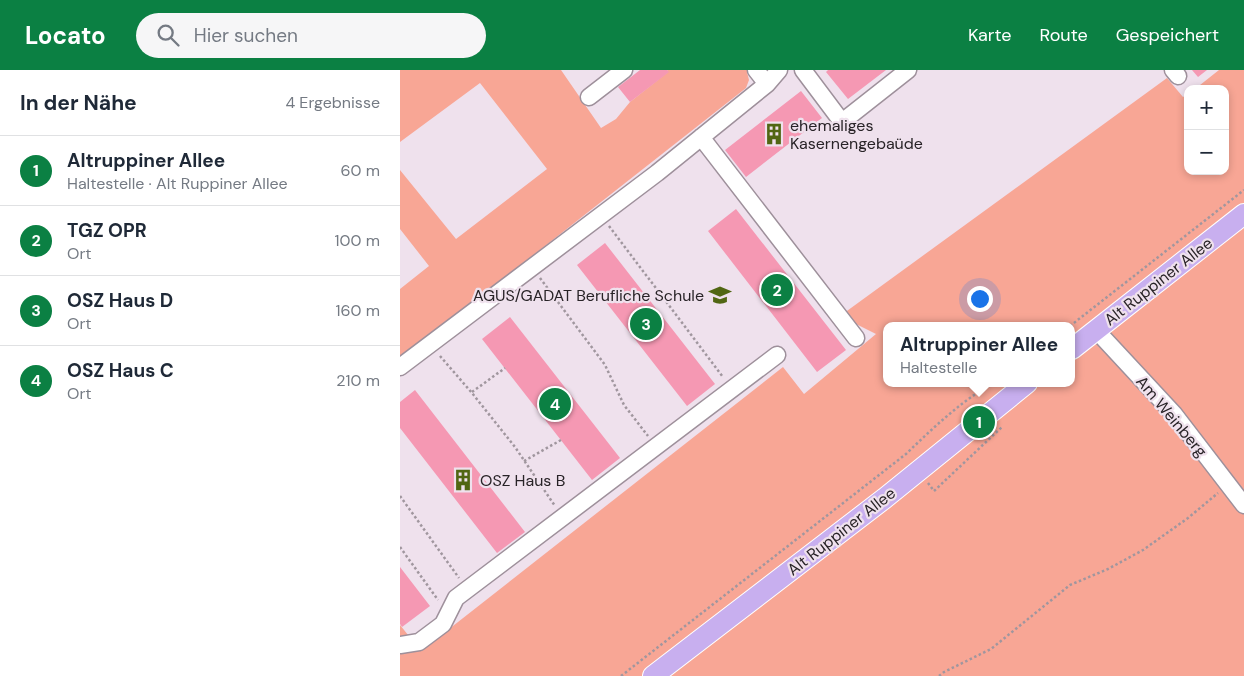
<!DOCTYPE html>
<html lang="de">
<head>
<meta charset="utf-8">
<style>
	:root { --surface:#fff; --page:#f6f6f7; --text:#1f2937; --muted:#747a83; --line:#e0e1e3; --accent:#0b8043 }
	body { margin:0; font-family:"DM Sans",sans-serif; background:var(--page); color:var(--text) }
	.controls { position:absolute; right:15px; top:15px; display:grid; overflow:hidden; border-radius:10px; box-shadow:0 2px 8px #0003 }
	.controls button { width:45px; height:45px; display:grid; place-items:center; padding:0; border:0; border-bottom:1px solid var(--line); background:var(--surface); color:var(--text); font:25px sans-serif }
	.you { position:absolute; left:579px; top:228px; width:18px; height:18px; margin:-12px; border:4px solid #fff; border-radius:50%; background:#1a73e8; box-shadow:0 0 0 8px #1a73e833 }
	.badge { display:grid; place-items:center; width:32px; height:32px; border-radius:50%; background:var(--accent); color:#fff; font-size:16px; font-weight:700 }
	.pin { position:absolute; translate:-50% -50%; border:2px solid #fff; box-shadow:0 1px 5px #0006 }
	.popup { position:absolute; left:483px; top:252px; width:192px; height:65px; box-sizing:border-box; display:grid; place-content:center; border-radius:10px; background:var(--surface); filter:drop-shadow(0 1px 4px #0005); font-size:16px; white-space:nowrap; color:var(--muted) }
	.popup b { font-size:19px; color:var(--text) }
	.popup::after { content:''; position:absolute; left:50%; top:100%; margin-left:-10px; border:10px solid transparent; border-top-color:var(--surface) }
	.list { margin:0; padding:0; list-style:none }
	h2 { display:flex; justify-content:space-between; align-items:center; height:65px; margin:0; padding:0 20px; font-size:21px }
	h2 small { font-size:16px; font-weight:400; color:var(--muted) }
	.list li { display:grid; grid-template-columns:32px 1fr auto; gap:15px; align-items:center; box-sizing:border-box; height:70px; padding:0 20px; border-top:1px solid var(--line) }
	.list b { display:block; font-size:19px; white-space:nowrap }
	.list p { margin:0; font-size:16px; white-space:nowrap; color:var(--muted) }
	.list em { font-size:16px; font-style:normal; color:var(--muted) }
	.icon { flex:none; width:28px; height:28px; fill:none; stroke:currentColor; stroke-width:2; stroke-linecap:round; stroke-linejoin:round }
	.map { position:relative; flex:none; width:844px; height:606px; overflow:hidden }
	header { display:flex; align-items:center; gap:30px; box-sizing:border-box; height:70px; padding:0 25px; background:var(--accent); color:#fff }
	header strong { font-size:24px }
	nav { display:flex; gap:28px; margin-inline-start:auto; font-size:18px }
	.search { width:350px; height:45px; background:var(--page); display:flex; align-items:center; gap:12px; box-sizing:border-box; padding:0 18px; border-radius:28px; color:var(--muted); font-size:19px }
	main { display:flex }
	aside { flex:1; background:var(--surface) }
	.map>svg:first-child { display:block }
	.green { fill:#f8a695; fill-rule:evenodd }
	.building { fill:#f598b3 }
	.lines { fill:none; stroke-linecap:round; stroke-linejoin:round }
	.minor-casing { stroke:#9e909b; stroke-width:19 }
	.major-casing { stroke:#fff; stroke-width:22 }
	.path { stroke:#a0969e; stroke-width:2.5; stroke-dasharray:2.5 2.5; stroke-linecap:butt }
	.minor { stroke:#fff; stroke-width:16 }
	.major { stroke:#c8afef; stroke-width:20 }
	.labels { text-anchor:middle; stroke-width:4.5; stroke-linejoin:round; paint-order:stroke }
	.poi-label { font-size:16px; fill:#282327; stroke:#efe1ed; text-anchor:start }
	.street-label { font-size:16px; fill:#282327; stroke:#efe1ed }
</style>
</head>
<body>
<header>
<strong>Locato</strong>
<div class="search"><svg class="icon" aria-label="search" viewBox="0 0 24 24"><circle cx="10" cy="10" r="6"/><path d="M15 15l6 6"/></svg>Hier suchen</div>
<nav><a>Karte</a><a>Route</a><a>Gespeichert</a></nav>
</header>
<main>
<aside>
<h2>In der Nähe<small>4 Ergebnisse</small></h2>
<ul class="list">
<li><span class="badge">1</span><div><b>Altruppiner Allee</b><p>Haltestelle · Alt Ruppiner Allee</p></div><em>60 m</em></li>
<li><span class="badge">2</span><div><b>TGZ OPR</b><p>Ort</p></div><em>100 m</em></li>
<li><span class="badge">3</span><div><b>OSZ Haus D</b><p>Ort</p></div><em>160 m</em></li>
<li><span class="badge">4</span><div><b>OSZ Haus C</b><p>Ort</p></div><em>210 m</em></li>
</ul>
</aside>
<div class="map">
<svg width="844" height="606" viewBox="0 0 844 606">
	<rect width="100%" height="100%" fill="#efe1ed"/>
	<!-- green -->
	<path class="green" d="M 0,0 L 161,0 L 201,58 L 216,49 L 230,32 L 268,2 L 267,0 L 350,0 L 347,2 L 349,10 L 346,18 L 0,290 L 0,219 L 29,196 L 0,159 L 0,100 L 56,169 L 147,99 L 80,13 L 0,72 Z
		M 819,0 L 844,0 L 844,606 L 0,606 L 0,555 L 21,581 L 383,297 L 404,324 L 476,264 L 440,246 L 767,8 L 783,27 L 788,24 L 788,101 L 825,101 L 825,19 L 795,19 ZM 486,256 L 672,256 L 672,313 L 486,313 Z"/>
	<!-- building -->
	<path class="building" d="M 240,0 L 267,0 L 269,2 L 230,32 L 218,17 Z
		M 428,0 L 486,0 L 448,29 L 426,2 Z
		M 792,0 L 807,0 L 798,7 Z
		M 401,21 L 422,48 L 346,107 L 325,80 Z
		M 336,139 L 446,280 L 417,302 L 308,161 Z
		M 205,173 L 315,314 L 287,336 L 177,195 Z
		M 110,247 L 220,388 L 192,410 L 82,269 Z
		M 15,320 L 125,462 L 97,483 L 0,358 L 0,332 Z
		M 0,497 L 30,536 L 2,557 L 0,554 Z"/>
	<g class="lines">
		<!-- minor casing -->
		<g class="minor-casing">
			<path id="minor" d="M 356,0 L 367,14
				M 403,0 L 442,52 L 508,0
				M 773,0 L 778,6
				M 189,27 L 224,0
				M 301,67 L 456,268
				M 696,260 L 774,344 L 844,435
				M 0,297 L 257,103 L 367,14 L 379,0
				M 0,575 L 19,572 L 43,554 L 56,528 L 377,285"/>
		</g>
		<!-- major casing -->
		<g class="major-casing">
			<path id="major" d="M 672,279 L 844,144
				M 253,606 L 485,428 L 627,313"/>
		</g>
		<!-- path -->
		<path class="path" d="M 209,156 L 323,307
			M 140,208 L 205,295 L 224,335 L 248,366
			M 670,256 L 844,120
			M 40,286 L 72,323 L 115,377 L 155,436
			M 72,322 L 105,298
			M 124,391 L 161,370
			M 528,413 L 534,421 L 603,356
			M 0,426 L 59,508
			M 0,477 L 38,530
			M 221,606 L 506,384 C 533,358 560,332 593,313
			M 539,606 L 544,602 L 591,579 L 670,515 L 708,499 L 743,480 L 788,448 L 818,423"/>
		<!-- minor -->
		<use href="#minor" class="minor"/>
		<!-- major -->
		<use href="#major" class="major"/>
	</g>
	<!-- icons -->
	<defs>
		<g id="building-bare" transform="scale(1.725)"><path d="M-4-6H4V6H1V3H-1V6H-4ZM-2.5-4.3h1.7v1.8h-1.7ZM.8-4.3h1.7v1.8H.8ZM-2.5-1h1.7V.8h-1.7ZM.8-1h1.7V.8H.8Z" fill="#516613" stroke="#efe1ed" stroke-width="2.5" paint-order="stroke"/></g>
		<g id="school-bare" transform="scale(1.725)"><path d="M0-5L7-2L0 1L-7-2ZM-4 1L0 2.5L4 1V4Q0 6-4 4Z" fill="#516613" stroke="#efe1ed" stroke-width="2.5" paint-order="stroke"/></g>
	</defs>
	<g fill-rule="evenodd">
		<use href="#building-bare" x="374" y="64"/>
		<use href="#school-bare" x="320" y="225"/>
		<use href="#building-bare" x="63" y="410"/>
	</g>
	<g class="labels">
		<!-- poi labels -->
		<g class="poi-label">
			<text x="390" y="61">ehemaliges<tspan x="390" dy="18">Kasernengebaüde</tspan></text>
			<text x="304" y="231" text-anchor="end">AGUS/GADAT Berufliche Schule</text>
			<text x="80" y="416">OSZ Haus B</text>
		</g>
		<!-- street labels -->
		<g class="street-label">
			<text transform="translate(758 211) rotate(-38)" y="6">Alt Ruppiner Allee</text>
			<text transform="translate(772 346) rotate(50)" y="6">Am Weinberg</text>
			<text transform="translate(441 461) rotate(-38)" y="6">Alt Ruppiner Allee</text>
		</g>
	</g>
</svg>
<div class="controls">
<button>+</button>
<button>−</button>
</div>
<div class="you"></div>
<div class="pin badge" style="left:579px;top:352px">1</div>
<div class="popup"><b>Altruppiner Allee</b>Haltestelle</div>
<div class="pin badge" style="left:377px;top:220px">2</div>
<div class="pin badge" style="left:246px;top:254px">3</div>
<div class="pin badge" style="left:155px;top:334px">4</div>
</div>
</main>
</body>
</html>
